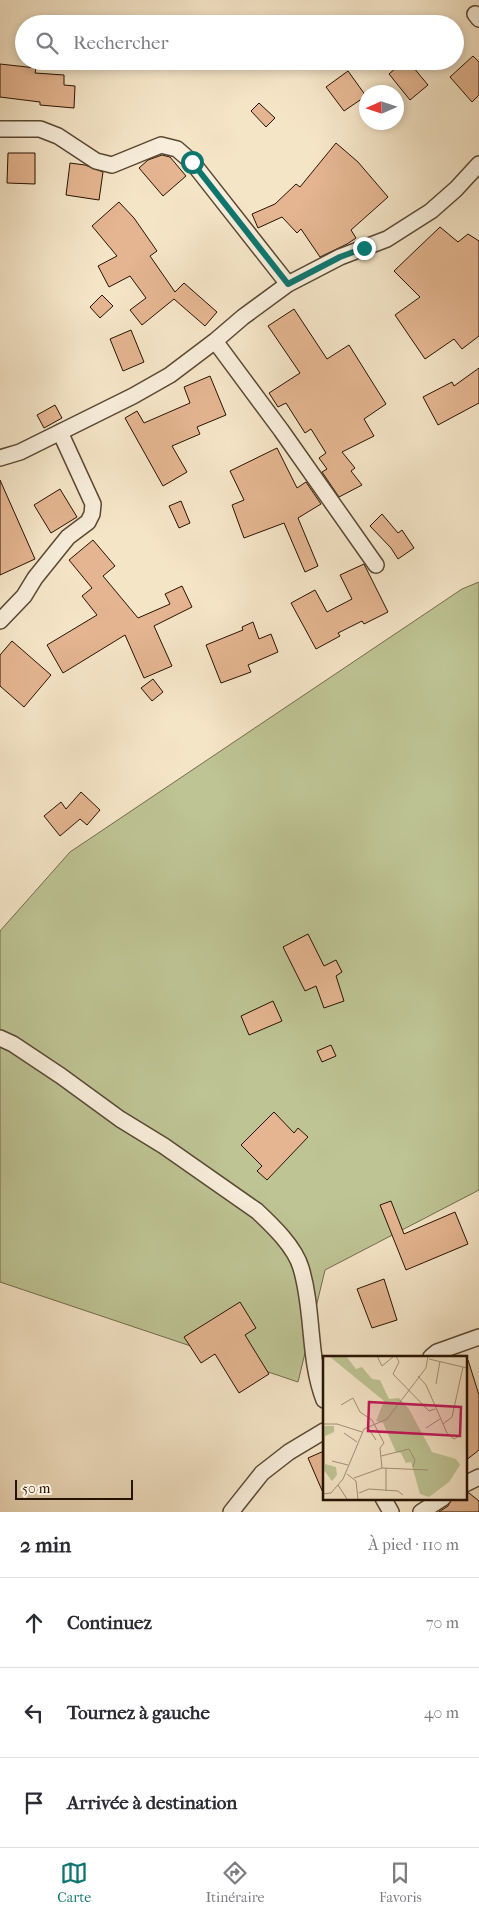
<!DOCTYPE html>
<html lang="fr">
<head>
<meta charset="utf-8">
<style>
	:root { --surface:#fff; --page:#f7f7f7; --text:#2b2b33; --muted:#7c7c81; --line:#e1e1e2; --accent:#0f766e }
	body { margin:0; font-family:"IM FELL French Canon",serif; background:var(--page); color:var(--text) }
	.compass { position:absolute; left:359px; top:85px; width:45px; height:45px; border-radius:50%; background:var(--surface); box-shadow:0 2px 8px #0003; rotate:267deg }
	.scale { position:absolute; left:15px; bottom:12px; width:118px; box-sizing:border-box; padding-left:5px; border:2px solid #271302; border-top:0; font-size:14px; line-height:18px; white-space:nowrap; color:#271302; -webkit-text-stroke:4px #f8eedb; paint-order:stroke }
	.stop { position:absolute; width:15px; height:15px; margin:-11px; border:4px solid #0f766e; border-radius:50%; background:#fff }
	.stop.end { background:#0f766e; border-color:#fff; box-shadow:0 1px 5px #0008 }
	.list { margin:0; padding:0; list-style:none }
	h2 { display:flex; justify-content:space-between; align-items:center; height:65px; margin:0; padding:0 20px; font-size:21px }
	h2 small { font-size:16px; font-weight:400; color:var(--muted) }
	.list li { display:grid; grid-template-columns:32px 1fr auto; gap:15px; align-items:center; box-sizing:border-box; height:90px; padding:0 20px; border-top:1px solid var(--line) }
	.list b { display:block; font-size:19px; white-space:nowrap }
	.list em { font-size:16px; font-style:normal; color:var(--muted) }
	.icon { flex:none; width:28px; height:28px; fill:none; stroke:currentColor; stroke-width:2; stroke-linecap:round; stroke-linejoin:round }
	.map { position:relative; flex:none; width:479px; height:1512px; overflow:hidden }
	.search { position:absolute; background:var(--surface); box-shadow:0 2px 8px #0003; left:15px; right:15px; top:15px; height:55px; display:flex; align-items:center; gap:12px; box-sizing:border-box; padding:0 18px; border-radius:28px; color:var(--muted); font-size:19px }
	.sheet { height:335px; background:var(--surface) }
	nav { display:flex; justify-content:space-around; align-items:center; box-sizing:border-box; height:70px; border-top:1px solid var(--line); background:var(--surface); font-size:14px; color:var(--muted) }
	nav a { display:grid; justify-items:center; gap:2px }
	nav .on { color:var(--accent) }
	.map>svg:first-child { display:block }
	.green { fill:#bec494; stroke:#726c4b }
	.building { fill:#e4b590; stroke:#271302 }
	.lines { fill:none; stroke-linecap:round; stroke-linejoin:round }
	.minor-casing { stroke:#5a4833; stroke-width:18 }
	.minor { stroke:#f8eedb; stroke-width:15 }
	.route { stroke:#0f766e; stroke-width:6 }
	.inset-road { fill:none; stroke:#a39178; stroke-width:1 }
	.view { fill:#c2185b; fill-opacity:0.15; stroke:#c2185b; stroke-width:2.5 }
	.inset-edge { fill:none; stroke:#271302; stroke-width:2.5 }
</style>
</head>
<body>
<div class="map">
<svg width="479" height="1512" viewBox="0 0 479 1512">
	<rect width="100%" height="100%" fill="#f5e5c7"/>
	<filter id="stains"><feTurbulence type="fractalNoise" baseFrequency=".004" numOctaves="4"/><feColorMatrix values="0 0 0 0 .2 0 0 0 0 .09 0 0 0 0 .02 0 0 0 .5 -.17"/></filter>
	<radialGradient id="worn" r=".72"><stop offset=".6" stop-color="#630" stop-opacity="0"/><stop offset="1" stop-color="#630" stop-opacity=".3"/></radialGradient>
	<!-- green -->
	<path class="green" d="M 479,582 L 479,1190 L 325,1270 L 298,1382 L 0,1282 L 0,931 L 70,852 L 462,589 Z"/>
	<!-- building -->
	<path class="building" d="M 473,56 L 479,62 L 479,95 L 472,102 L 450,77 Z
		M 404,61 L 408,61 L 428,85 L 410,100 L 389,74 Z
		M 0,64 L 36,68 L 35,73 L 64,75 L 64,85 L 75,86 L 74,108 L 40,105 L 40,102 L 0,97 Z
		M 348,71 L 366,96 L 344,111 L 326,87 Z
		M 259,103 L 275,118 L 266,127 L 251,111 Z
		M 336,143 L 358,162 L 388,197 L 351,230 L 356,238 L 347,244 L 320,257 L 301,229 L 297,233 L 282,217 L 258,228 L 252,214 L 275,204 L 296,184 L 300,187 Z
		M 8,153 L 35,153 L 35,184 L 7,183 Z
		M 162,155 L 170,157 L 186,176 L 163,196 L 139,168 L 148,160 Z
		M 70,163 L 85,165 L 103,172 L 99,200 L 66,195 Z
		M 119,202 L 134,218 L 157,251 L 150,256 L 175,292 L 184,283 L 217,312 L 205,326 L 174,299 L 142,325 L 130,310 L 146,298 L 130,276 L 109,287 L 98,266 L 117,256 L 92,226 Z
		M 440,227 L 458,242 L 468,234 L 479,241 L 479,336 L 462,349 L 454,339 L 425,359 L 395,315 L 420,297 L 394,271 Z
		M 102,295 L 113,306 L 100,318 L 90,307 Z
		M 294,309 L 327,359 L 349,345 L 386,404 L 364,419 L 374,436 L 342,452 L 355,468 L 351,471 L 362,485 L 339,497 L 322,472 L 327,469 L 319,458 L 326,453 L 311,429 L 305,433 L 286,403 L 278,407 L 269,393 L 300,373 L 268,326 Z
		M 131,330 L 144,362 L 123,371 L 110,339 Z
		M 479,368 L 479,403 L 438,425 L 423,397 L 452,382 L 454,386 Z
		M 210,376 L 226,415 L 197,427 L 200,434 L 172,446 L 187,472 L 163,486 L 125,418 L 137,411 L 144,423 L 190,403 L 184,387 Z
		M 55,405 L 62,418 L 44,428 L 37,415 Z
		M 277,448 L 297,488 L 306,482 L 321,504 L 298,518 L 318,566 L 305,572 L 284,523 L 244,538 L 232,505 L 244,500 L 230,471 Z
		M 0,480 L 35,559 L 0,575 Z
		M 60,489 L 77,517 L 51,533 L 34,505 Z
		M 181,501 L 190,523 L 179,528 L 169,506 Z
		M 382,514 L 398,533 L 402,530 L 414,548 L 398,559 L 391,548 L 370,526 Z
		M 93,540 L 115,566 L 103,576 L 138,618 L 170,604 L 165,594 L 182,586 L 192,607 L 154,626 L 172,666 L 144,678 L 125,635 L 63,673 L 47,645 L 97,615 L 82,596 L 92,588 L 69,560 Z
		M 364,564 L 388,612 L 364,624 L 362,621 L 338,633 L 340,636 L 316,649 L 291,603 L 315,590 L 327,612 L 352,599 L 340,575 Z
		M 253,622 L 259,639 L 271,634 L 278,652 L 248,665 L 251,672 L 221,683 L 206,645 L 243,630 L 242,627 Z
		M 12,641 L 51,675 L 24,707 L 0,686 L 0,655 Z
		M 153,679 L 163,692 L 152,701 L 141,688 Z
		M 81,792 L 100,810 L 87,825 L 80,819 L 60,836 L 44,816 L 61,802 L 66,809 Z
		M 308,934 L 324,966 L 336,960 L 342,972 L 336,976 L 344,1001 L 324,1008 L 316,986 L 305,991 L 283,947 Z
		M 273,1001 L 282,1021 L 249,1035 L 241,1016 Z
		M 331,1045 L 336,1056 L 322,1062 L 317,1051 Z
		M 274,1112 L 294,1133 L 298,1128 L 308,1137 L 267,1180 L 257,1171 L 262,1166 L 241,1145 Z
		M 391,1201 L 404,1234 L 455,1212 L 468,1244 L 406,1270 L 380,1205 Z
		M 384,1279 L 397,1320 L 372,1328 L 357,1289 Z
		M 240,1302 L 256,1328 L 245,1335 L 269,1374 L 239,1393 L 215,1354 L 201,1363 L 184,1337 Z
		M 468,1360 L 479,1395 L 479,1450 L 465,1461 L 465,1361 Z
		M 324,1451 L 324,1495 L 308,1458 Z
		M 465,1493 L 469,1493 L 479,1501 L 479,1512 L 439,1512 L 448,1506 L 452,1498 L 465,1498 Z"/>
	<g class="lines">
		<!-- minor casing -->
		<g class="minor-casing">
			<path id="minor" d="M 475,14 L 479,19
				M 0,129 L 40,129 L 58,136 L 96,161 L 112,165 L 161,145 L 177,149 L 192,162 L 288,284
				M 215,341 L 281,430 L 376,565
				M 0,458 L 20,452 L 133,396 L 170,375 L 215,341 L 243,317 L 288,284 L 340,257 L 387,239 L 431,211 L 456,189 L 479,164
				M 0,621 L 24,596 L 35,578 L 68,537 L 88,522 L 92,514 L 93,504 L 60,432
				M 0,1038 L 13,1044 L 61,1076 L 120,1119 L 164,1146 L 257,1211 C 273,1226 295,1247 301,1268 C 314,1311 308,1359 324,1400
				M 431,1357 L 437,1352 L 479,1337
				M 465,1484 L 479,1477
				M 383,1498 L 391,1512
				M 231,1512 L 262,1473 L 289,1452 L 324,1431
				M 421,1512 L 443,1498"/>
		</g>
		<!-- minor -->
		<use href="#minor" class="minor"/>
	</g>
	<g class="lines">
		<!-- route -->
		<path class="route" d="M 192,162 L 288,284 L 340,257 L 364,248"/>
	</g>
	<!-- overview -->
	<g transform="translate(323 1356)">
		<rect width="144" height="144" fill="#f5e5c7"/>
		<path d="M 6,0 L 23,0 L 33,13 L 39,11 L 49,23 L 57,24 L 66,43 L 76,42 L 86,53 L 109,96 L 133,103 L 137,109 L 126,126 L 106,141 L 97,138 L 88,106 L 83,107 L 78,97 L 73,96 L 60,67 L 53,65 L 61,45 ZM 0,70 L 11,70 L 11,76 L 2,80 L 2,108 L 13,111 L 14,119 L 9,125 L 0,113 Z" fill="#bec494"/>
		<path class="inset-road" d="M 54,0 L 59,10 L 71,0M 73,0 L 76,6 L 70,18 L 106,55 L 112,53M 106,3 L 144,12M 95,20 L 103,29 L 124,77 L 131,83 L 136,80M 113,28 L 117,5M 18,49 L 30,42 L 37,56 L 49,64 L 61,87 L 57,92 L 59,112M 0,68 L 14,68 L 39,76M 120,68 L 129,61 L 140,11M 44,70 L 53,84M 103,72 L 117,63M 21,77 L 34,86M 58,100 L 86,93 L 92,104 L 90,111M 9,105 L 25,109M 24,118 L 33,125 L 35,143M 31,122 L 59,112 L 105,114M 15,129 L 24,143M 63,135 L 63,112M 36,137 L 46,133 L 75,135 L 80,139M 0,138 L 8,137 L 20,123 L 41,73 L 64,63 L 103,12 L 105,0"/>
		<path class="view" d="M 46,46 L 138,51 L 137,80 L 45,75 Z"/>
		<rect width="144" height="144" class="inset-edge"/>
	</g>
	<rect width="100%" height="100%" filter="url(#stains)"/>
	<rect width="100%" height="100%" fill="url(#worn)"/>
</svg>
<svg class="compass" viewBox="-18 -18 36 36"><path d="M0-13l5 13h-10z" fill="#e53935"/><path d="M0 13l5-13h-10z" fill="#7c7c81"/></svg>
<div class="scale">50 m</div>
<div class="stop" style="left:192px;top:162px"></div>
<div class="stop end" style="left:364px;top:248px"></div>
<div class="search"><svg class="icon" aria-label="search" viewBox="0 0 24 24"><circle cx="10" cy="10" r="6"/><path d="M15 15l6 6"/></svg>Rechercher</div>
</div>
<section class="sheet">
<h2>2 min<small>À pied · 110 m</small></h2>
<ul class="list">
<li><svg class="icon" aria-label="ahead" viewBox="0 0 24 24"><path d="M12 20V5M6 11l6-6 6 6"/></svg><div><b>Continuez</b></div><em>70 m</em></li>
<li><svg class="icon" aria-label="left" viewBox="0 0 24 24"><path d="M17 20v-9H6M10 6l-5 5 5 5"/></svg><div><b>Tournez à gauche</b></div><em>40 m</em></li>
<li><svg class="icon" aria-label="arrive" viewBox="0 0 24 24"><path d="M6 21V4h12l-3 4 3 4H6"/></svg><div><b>Arrivée à destination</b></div></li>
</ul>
</section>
<nav>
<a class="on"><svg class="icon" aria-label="map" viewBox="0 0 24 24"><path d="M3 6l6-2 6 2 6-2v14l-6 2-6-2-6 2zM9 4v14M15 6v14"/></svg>Carte</a>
<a><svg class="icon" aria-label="directions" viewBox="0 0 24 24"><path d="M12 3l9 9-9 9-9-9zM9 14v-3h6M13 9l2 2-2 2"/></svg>Itinéraire</a>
<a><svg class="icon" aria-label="saved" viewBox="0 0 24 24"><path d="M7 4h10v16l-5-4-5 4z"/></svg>Favoris</a>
</nav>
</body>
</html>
